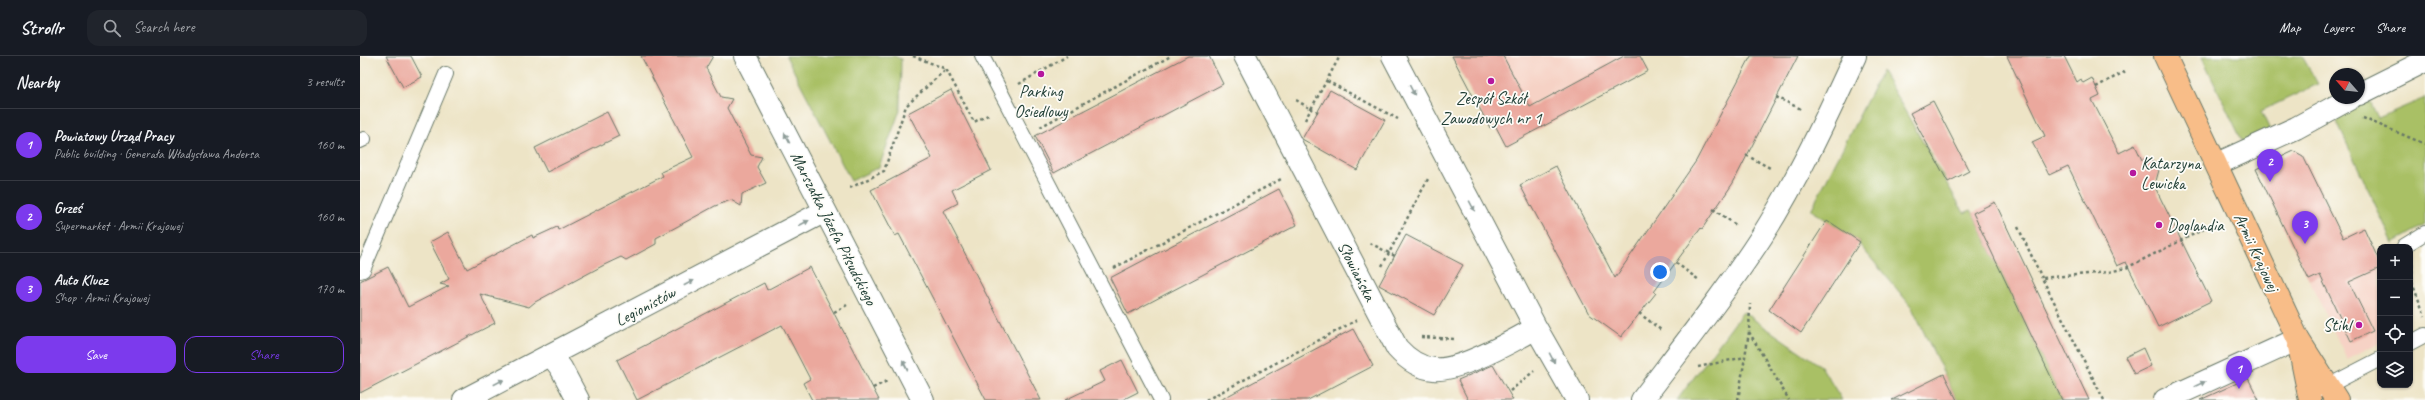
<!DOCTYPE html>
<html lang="en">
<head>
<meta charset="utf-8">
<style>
	:root { --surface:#171b24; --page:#20242c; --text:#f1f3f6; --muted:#9ea1a6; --line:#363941; --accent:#7c3aed }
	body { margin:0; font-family:Caveat,sans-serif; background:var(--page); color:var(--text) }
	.controls { position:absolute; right:12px; bottom:12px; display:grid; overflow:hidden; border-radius:8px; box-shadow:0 1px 3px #0004 }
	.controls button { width:36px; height:36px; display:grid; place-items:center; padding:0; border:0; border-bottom:1px solid var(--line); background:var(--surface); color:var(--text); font:20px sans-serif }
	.compass { position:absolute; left:1969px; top:12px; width:36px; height:36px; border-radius:50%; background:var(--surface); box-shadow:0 1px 3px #0004; rotate:298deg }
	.you { position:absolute; left:1300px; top:216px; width:14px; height:14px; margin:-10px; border:3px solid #fff; border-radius:50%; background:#1a73e8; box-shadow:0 0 0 6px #1a73e833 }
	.badge { display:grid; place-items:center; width:26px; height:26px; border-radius:50%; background:var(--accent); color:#fff; font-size:13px; font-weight:700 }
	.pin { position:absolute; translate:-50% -33px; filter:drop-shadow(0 1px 2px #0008) }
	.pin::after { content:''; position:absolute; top:21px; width:14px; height:12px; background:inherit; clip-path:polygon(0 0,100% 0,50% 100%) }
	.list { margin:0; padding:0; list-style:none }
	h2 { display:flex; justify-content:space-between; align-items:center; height:52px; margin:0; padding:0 16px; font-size:17px }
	h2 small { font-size:13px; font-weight:400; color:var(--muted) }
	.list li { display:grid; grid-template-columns:26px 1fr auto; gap:12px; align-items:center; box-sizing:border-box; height:72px; padding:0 16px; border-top:1px solid var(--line) }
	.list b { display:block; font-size:15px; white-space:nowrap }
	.list p { margin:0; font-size:13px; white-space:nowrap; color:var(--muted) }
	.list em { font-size:13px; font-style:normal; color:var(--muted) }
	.actions { display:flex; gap:8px; padding:12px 16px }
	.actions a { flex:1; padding:9px 0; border:1px solid var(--accent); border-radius:12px; text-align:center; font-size:14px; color:var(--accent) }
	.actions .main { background:var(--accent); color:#fff }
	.icon { flex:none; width:22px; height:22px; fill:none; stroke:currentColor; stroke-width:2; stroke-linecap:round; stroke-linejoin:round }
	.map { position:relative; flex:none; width:2065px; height:344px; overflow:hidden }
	header { display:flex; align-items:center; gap:24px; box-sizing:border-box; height:56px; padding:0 20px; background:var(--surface); border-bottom:1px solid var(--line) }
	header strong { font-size:19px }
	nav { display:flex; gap:22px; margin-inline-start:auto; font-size:14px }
	.search { width:280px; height:36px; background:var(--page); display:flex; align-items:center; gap:10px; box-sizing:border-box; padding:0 14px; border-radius:12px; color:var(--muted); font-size:15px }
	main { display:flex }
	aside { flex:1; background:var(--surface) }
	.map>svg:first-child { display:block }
	.built { fill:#f6d2c5 }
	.green { fill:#a9c065; stroke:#647e4c }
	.building { fill:#eba89d }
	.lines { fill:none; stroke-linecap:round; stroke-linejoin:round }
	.service-casing { stroke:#677767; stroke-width:16 }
	.minor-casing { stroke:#677767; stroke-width:24 }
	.tertiary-casing { stroke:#677767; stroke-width:24 }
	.primary-casing { stroke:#677767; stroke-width:24 }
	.path { stroke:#677767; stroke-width:2.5; stroke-dasharray:3 3; stroke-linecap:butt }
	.service { stroke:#fff; stroke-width:14 }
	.minor { stroke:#fff; stroke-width:22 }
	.tertiary { stroke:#fff; stroke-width:22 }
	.primary { stroke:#f8bd88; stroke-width:22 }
	.oneway { fill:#8f9e9a }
	.poi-dot { fill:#b5179e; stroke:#fdfcf7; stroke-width:1.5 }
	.labels { text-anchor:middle; stroke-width:3.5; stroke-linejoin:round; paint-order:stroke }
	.poi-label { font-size:17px; fill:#1f3d34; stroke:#fdfcf7 }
	.street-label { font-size:17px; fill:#1f3d34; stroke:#fdfcf7 }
</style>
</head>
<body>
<header>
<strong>Strollr</strong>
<div class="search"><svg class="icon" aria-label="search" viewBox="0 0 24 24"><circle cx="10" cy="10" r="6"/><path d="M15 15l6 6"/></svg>Search here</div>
<nav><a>Map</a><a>Layers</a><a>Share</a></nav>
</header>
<main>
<aside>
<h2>Nearby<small>3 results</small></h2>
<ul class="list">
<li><span class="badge">1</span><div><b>Powiatowy Urząd Pracy</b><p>Public building · Generała Władysława Andersa</p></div><em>160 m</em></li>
<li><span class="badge">2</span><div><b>Grześ</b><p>Supermarket · Armii Krajowej</p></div><em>160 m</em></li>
<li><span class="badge">3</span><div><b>Auto Klucz</b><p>Shop · Armii Krajowej</p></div><em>170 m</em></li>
</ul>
<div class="actions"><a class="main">Save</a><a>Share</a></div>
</aside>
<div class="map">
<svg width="2065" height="344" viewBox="0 0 2065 344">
	<rect width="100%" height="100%" fill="#fdfcf7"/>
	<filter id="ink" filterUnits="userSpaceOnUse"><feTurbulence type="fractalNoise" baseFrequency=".025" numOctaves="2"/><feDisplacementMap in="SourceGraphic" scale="8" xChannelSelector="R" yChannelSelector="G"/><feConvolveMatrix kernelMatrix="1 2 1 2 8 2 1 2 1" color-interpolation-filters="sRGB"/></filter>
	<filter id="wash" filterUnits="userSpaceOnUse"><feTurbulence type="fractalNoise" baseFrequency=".012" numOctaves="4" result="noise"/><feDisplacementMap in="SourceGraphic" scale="16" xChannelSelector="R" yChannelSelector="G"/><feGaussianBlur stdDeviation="0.9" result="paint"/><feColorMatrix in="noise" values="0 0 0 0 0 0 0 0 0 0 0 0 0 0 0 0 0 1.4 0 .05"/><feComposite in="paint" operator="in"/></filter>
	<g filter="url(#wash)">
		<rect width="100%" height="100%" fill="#ede4c6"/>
		<!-- built -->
		<path class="built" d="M 1092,0 L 1264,0 L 1130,72 Z
			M 1989,205 L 2020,212 L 2020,286 L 1987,303 L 1949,224 Z"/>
		<!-- green -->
		<path class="green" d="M 426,0 L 534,0 L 541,3 L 540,54 L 519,111 L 491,125 Z
			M 1845,0 L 1942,0 L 1958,28 L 1901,55 L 1910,74 L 1884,89 L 1842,1 Z
			M 1522,15 L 1604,157 L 1611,154 L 1613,157 L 1702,344 L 1597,344 L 1551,250 L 1499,188 L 1500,186 L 1451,154 Z
			M 2065,42 L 2065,169 L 2033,187 L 1975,62 L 2009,43 L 2018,62 Z
			M 1383,256 L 1461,310 L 1482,344 L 1317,344 Z"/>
		<g id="blocks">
			<!-- building -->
			<path class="building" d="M 26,0 L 51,0 L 62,21 L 43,31 Z
				M 281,0 L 353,0 L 346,12 L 361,41 L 372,43 L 367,52 L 391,99 L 402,101 L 397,111 L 406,127 L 382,138 L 381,150 L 371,144 L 355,150 L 296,182 L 296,188 L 266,204 L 261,201 L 244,209 L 175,246 L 169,251 L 120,238 L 135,267 L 0,337 L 0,225 L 28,211 L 48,251 L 89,230 L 80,228 L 89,223 L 70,186 L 88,176 L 107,213 L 172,179 L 173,182 L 197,171 L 198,174 L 303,120 L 301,116 L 333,101 Z
				M 828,0 L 849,0 L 863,28 L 694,117 L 675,80 Z
				M 1092,0 L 1143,0 L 1170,51 L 1264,0 L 1280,0 L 1288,15 L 1146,90 L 1135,69 L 1130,72 Z
				M 1391,0 L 1438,0 L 1373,127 L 1342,173 L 1341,172 L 1294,236 L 1296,237 L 1261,281 L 1229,258 L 1160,129 L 1196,110 L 1255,222 L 1336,105 Z
				M 1647,0 L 1704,0 L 1717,26 L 1721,23 L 1723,27 L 1732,22 L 1740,40 L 1732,44 L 1759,97 L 1775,89 L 1782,104 L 1785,103 L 1796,107 L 1799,114 L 1796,125 L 1793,127 L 1851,245 L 1798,271 L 1766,206 L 1757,210 L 1708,110 L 1689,119 L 1672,86 L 1685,80 Z
				M 591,34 L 631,114 L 592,134 L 598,147 L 583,155 L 681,344 L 626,344 L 539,178 L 535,180 L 511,134 L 572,102 L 548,57 Z
				M 970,34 L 1025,64 L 997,114 L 942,83 Z
				M 1573,45 L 1609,115 L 1588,126 L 1550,57 Z
				M 247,56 L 259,80 L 187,116 L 175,92 Z
				M 1934,95 L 1943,100 L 1983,182 L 2004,172 L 2020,207 L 2020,212 L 1989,226 L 2013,275 L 1991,285 L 1960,219 L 1949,224 L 1896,113 Z
				M 919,133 L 937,169 L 768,258 L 750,222 Z
				M 1635,146 L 1661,201 L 1729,344 L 1702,344 L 1613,157 Z
				M 1467,164 L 1500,186 L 1441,277 L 1409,254 Z
				M 1046,179 L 1103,209 L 1074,259 L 1019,229 Z
				M 450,211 L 519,344 L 452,344 L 443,327 L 450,323 L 422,269 L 277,344 L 257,304 L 404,227 L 407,234 Z
				M 993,273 L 1013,310 L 948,344 L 860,344 Z
				M 1783,292 L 1791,310 L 1774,318 L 1765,301 Z
				M 762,304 L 778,336 L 762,344 L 705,344 L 745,325 L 740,315 Z
				M 1133,309 L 1153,344 L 1108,344 L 1098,324 Z
				M 1584,318 L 1597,344 L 1532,344 Z
				M 1888,322 L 1899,344 L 1840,344 Z"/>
		</g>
	</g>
	<g filter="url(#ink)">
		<use href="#blocks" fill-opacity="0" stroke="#677767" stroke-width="1"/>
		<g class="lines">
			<!-- service casing -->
			<g class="service-casing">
				<path id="service" d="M 622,0 L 801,344
					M 0,85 L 4,83
					M 2044,190 L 2065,177
					M 0,215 L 3,214 L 86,18
					M 2050,287 L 2065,279
					M 1962,333 L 2020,303"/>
			</g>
			<!-- minor casing -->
			<g class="minor-casing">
				<path id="minor" d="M 385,0 L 563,344
					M 885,0 L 1037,292 C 1047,303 1059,312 1074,313 C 1098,316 1155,284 1176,272
					M 1033,0 L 1176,272 L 1217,344
					M 1999,38 L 2065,5
					M 1857,108 L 1936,72 L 1991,42
					M 191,299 L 201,312 L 218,344
					M 104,344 L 465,155
					M 1805,344 L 1938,283"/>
			</g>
			<!-- tertiary casing -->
			<g class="tertiary-casing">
				<path id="tertiary" d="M 1282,344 C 1323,290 1365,237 1402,180 C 1438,123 1467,61 1495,0"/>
			</g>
			<!-- primary casing -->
			<g class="primary-casing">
				<path id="primary" d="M 1805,0 L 1938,283 L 1977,344
					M 1939,290 L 1950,344"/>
			</g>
			<!-- path -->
			<path class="path" d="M 553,0 L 586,13
				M 967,25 L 1038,63
				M 659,28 L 707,0
				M 1736,31 L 1766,15
				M 1416,41 L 1441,53
				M 936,44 L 951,53 L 980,0
				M 2003,62 L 2065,88
				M 945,64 L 951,53 L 958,56
				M 680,71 L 811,0
				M 1386,99 L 1410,112
				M 490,132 L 524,115 L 546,50 L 586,13 L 614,66 L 630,58
				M 1353,153 L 1376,169
				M 1658,171 L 1682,222
				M 1010,187 L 1029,197 L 1069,121
				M 1316,207 L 1339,224
				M 2052,208 L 2052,227 L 2065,260
				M 1022,210 L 1029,197 L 1035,200
				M 754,212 L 923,122
				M 474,256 L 487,249
				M 1279,257 L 1301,274
				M 1389,276 L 1429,344
				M 1061,281 L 1096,283
				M 1338,311 L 1385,301
				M 513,332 L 527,325
				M 1150,335 L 1174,315
				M 846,344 L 997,264
				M 1378,344 L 1389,276 L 1390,248
				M 1744,344 L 1682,222 L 1749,216 L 1766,212 L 1844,173"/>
			<!-- service -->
			<use href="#service" class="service"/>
			<!-- minor -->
			<use href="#minor" class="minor"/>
			<!-- tertiary -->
			<use href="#tertiary" class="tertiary"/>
			<!-- primary -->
			<use href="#primary" class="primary"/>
		</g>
		<!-- one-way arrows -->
		<defs><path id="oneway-solid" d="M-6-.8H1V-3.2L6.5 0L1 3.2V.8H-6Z"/></defs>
		<g class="oneway">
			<use href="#oneway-solid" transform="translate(1052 34) rotate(62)"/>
			<use href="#oneway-solid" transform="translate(427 82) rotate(-117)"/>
			<use href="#oneway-solid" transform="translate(1112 150) rotate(62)"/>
			<use href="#oneway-solid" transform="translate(444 167) rotate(-28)"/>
			<use href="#oneway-solid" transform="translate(329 227) rotate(-28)"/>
			<use href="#oneway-solid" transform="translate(1192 302) rotate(62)"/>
			<use href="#oneway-solid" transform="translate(545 309) rotate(-117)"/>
			<use href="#oneway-solid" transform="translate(139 326) rotate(-27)"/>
			<use href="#oneway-solid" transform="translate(1840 328) rotate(-24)"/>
		</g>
	</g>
	<!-- markers -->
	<g class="poi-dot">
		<circle cx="681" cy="18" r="4"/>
		<circle cx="1131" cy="25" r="4"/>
		<circle cx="1773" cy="117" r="4"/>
		<circle cx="1799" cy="169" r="4"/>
		<circle cx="1999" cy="269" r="4"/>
	</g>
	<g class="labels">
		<!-- poi labels -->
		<g class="poi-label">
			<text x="681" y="41">Parking<tspan x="681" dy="20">Osiedlowy</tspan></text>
			<text x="1131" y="48">Zespół Szkół<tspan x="1131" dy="20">Zawodowych nr 1</tspan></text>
			<text x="1781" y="113" text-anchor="start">Katarzyna<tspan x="1781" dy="20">Lewicka</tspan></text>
			<text x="1807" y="175" text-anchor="start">Doglandia</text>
			<text x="1991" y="275" text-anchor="end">Stihl</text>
		</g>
		<!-- street labels -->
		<g class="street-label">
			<text transform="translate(474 172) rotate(63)" y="6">Marszałka Józefa Piłsudskiego</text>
			<text transform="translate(1897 196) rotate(65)" y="6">Armii Krajowej</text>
			<text transform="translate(997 215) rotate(63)" y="6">Słowiańska</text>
			<text transform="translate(285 250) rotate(-28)" y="6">Legionistów</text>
		</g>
	</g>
</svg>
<div class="controls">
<button>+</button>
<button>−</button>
<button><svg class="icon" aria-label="locate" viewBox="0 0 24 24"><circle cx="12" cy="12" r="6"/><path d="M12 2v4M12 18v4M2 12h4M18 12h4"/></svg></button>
<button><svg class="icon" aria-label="layers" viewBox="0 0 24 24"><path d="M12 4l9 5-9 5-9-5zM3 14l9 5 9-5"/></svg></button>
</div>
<svg class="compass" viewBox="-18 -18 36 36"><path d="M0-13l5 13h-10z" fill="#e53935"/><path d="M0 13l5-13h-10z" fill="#9ea1a6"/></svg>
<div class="you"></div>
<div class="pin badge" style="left:1879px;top:333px">1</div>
<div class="pin badge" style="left:1910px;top:126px">2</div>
<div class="pin badge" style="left:1945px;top:188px">3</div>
</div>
</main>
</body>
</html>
